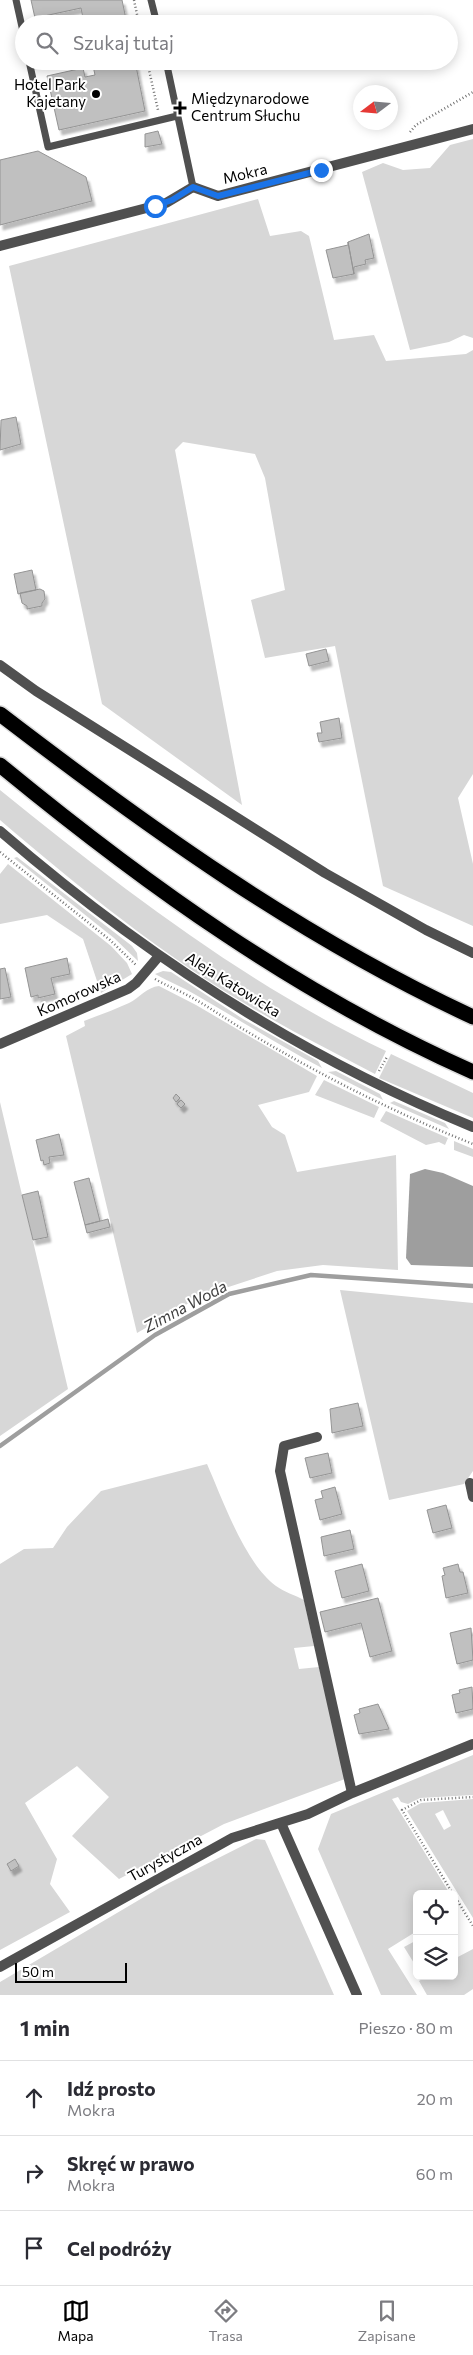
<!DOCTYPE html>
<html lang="pl">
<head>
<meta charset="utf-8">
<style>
	:root { --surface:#fff; --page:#f7f7f7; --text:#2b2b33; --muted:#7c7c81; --line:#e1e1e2; --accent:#000 }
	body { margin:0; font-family:Commissioner,sans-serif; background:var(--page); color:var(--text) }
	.controls { position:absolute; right:15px; bottom:15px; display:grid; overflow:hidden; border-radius:8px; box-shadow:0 2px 12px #0003 }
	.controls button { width:45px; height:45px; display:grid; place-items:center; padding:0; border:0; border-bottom:1px solid var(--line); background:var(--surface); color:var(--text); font:25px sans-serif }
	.compass { position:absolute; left:353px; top:85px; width:45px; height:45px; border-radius:50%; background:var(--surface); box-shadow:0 2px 12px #0003; rotate:254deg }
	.scale { position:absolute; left:15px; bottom:12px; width:112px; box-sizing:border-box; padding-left:5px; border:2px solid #000; border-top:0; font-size:14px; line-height:18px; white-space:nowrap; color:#000; -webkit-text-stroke:4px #fff; paint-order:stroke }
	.stop { position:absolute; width:15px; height:15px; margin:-11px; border:4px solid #1a73e8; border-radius:50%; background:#fff }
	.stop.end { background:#1a73e8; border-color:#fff; box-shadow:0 1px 5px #0008 }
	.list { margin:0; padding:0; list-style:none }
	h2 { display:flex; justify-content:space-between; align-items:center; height:65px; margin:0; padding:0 20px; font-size:21px }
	h2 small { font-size:16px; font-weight:400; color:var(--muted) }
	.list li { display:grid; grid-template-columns:32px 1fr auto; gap:15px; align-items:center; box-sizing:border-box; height:75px; padding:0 20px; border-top:1px solid var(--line) }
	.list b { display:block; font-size:19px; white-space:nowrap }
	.list p { margin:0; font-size:16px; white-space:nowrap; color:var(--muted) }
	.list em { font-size:16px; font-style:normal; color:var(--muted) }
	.icon { flex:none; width:28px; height:28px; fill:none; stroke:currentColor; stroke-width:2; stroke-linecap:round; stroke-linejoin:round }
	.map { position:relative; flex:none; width:473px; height:1995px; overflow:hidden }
	.search { position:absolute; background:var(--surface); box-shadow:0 2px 12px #0003; left:15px; right:15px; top:15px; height:55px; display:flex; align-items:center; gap:12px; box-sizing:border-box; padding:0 18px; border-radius:28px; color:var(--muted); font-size:19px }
	.sheet { height:290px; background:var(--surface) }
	nav { display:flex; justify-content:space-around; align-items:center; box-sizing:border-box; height:70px; border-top:1px solid var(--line); background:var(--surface); font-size:14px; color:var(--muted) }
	nav a { display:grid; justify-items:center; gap:2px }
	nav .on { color:var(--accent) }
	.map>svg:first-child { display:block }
	.green { fill:#d7d7d7; fill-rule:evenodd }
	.water { fill:#9e9e9e }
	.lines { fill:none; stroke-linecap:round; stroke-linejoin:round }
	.stream { stroke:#9e9e9e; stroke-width:4.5 }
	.building { fill:#c0c0c0; stroke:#949494; filter:url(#shadow) }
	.motorway-casing { stroke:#dbdbdb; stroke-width:18 }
	.path { stroke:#727272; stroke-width:2.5; stroke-dasharray:1 2.5; stroke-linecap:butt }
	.service { stroke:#505050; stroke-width:7 }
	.minor { stroke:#505050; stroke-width:10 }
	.tertiary { stroke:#505050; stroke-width:10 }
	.motorway { stroke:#000; stroke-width:15 }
	.route { stroke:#1a73e8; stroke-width:6 }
	.poi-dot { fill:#000; stroke:#fff; stroke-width:2 }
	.labels { text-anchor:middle; stroke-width:4; stroke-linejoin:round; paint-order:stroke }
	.poi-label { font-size:15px; fill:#000; stroke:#fff; text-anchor:end }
	.street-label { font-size:15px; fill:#000; stroke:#fff }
	.water-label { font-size:16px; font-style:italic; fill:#3f3f3f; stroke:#fff }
</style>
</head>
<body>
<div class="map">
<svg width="473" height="1995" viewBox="0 0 473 1995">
	<defs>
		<filter id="shadow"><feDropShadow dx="3" dy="5" stdDeviation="1" flood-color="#0004"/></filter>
	</defs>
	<rect width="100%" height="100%" fill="#fff"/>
	<!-- green -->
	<path class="green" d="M 473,139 L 473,338 L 464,335 L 449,342 L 410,350 L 362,172 L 383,163 L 403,170 L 430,168 L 450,145 Z
		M 258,199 L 270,236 L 301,231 L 309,236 L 334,340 L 374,335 L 386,361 L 466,354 L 473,350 L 473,774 L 458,798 L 473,864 L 473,926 L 383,886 L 335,646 L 265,658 L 251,600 L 285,590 L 265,478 L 255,454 L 183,442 L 175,450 L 242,805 L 102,704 L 9,266 Z
		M 0,790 C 121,888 245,984 386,1051 L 375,1074 C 337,1054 299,1035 261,1013 C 168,960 82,890 0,820 Z
		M 17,857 L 132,946 L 137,953 L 138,961 L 114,938 L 14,858 Z
		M 8,864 L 111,946 L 127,963 L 132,974 L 101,993 L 83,939 L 47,915 L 0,924 L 0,874 Z
		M 163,971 L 171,972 L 243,1019 L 318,1061 L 322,1068 C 279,1045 238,1019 196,995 C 183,987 169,982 155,974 Z
		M 159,986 L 196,1005 L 317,1076 L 309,1092 L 258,1105 L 272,1127 L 285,1135 L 297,1172 L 396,1155 L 398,1270 L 323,1265 L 277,1271 L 201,1296 L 137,1333 L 66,1036 L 85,1026 L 84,1021 C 99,1015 114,1010 129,1003 C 139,998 147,987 159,986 Z
		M 391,1054 L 473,1093 L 473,1118 L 379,1078 Z
		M 336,1071 L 380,1094 L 383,1100 L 328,1072 Z
		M 324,1080 L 379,1107 L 374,1118 L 315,1095 Z
		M 394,1101 L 445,1123 L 449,1129 L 390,1103 Z
		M 0,1102 L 68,1389 L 0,1436 Z
		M 386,1111 L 448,1138 L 445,1145 L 439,1142 L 426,1145 L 380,1121 Z
		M 454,1141 L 473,1149 L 473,1157 L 454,1150 Z
		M 340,1290 L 473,1303 L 473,1471 L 464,1484 L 389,1500 Z
		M 207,1464 C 222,1498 245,1564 276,1586 C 284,1592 295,1595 304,1600 L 314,1646 L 294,1648 L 299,1669 L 319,1667 L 345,1779 L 224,1824 L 119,1879 L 72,1836 L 109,1797 L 77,1766 L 25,1803 L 57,1859 L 50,1884 L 70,1912 L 0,1950 L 0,1564 L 24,1549 L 53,1548 L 67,1527 L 101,1491 Z
		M 473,1755 L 473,1795 L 420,1798 L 408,1804 L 401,1802 L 398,1797 L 392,1799 L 450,1894 L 417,1894 L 417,1931 L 388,1949 L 417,1995 L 381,1995 L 318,1849 L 331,1814 Z
		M 473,1799 L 473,1918 L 407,1811 L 421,1803 ZM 443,1810 L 451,1826 L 444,1830 L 435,1814 Z
		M 256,1839 L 265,1840 L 334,1995 L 0,1995 L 0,1982 L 161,1887 Z
		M 417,1940 L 417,1968 L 404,1947 Z
		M 473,1949 L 473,1989 L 464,1995 L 427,1995 L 419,1981 L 427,1976 L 454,1976 L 454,1959 Z"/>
	<!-- water -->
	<path class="water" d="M 425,1169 L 443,1173 L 473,1186 L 473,1267 L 411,1265 L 406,1258 L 410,1174 Z"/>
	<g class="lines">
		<!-- stream -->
		<path class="stream" d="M 0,1446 L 155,1335 L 229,1294 L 311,1275 L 473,1286"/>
	</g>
	<!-- building -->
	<path class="building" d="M 31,0 L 122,0 L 127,24 L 84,24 L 81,8 L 35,18 Z
		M 92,61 L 135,61 L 145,111 L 59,130 L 47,76 L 83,68 L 85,77 L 95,75 Z
		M 158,131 L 162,144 L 145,147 L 145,134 Z
		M 38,151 L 86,177 L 92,201 L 0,225 L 0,160 Z
		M 369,234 L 374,258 L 365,260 L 366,264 L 354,267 L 354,274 L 348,242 Z
		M 348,242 L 354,274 L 333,278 L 326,250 L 348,245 Z
		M 16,417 L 21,444 L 0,450 L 1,420 Z
		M 32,570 L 36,590 L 18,594 L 14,574 Z
		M 40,589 L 44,591 L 45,599 L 42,603 L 42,606 L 27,609 L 27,606 L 22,603 L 20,593 Z
		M 326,649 L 329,661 L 309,666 L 306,654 Z
		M 339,718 L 342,738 L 319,742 L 317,733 L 322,733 L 320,722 Z
		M 67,958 L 70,974 L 51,978 L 55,994 L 38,998 L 38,995 L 31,997 L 25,968 Z
		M 5,968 L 11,997 L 0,999 L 0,969 Z
		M 176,1094 L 180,1098 L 176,1102 L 173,1098 Z
		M 181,1100 L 185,1104 L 181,1108 L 177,1104 Z
		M 59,1134 L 64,1155 L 49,1157 L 50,1163 L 44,1165 L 43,1160 L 41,1161 L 36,1140 Z
		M 89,1178 L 100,1221 L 85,1225 L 74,1182 Z
		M 38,1191 L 48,1237 L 33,1240 L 22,1195 Z
		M 108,1219 L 110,1227 L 87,1233 L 85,1225 Z
		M 358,1403 L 363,1426 L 332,1433 L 330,1409 Z
		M 328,1453 L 332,1473 L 310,1478 L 305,1458 Z
		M 335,1487 L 342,1514 L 320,1520 L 315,1500 L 323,1498 L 321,1491 Z
		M 446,1505 L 452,1528 L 433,1533 L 427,1510 Z
		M 350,1530 L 354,1549 L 324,1556 L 321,1537 Z
		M 362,1564 L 369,1591 L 342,1598 L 335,1571 Z
		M 458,1564 L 460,1572 L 463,1572 L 468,1593 L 446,1598 L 442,1576 L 445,1575 L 443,1568 Z
		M 378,1598 L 392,1651 L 370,1657 L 361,1623 L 325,1632 L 320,1612 Z
		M 471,1628 L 473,1660 L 457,1664 L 450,1633 Z
		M 472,1687 L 473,1709 L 456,1713 L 452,1695 L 460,1693 L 459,1690 Z
		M 378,1704 L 389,1729 L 359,1734 L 354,1715 L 360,1713 L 359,1709 Z
		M 15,1859 L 19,1866 L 11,1871 L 7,1864 Z"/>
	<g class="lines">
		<!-- motorway casing -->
		<g class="motorway-casing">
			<path id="motorway" d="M 0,714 C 150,829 301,937 473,1017
				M 0,765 C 147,886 298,994 473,1072"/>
		</g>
		<!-- path -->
		<path class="path" d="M 134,0 L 139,24
			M 127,21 L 145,17
			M 147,61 L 158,110
			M 410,132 L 416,125 L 473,92
			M 0,852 L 110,940 L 137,966
			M 155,979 C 169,987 183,992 196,1000 C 214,1010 230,1022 248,1032 C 320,1075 395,1113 473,1144
			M 379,1071 L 387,1057
			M 453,1894 L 402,1810 L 421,1800 L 473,1797
			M 454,1895 L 473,1926"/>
		<!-- service -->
		<path class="service" d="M 16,0 L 24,36
			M 151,0 L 157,24
			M 29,61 L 48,147 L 177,116
			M 166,61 L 193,187"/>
		<!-- minor -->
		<path class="minor" d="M 0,246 L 166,203 L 193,187 L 218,196 L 473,129
			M 0,665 L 36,691 L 325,873 L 426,930 L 473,953
			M 317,1437 L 284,1446 L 280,1471 L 352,1793
			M 470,1483 L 473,1497
			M 281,1823 L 357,1995
			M 0,1967 L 232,1838 L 308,1814 L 352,1793 L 473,1744"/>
		<!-- tertiary -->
		<path class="tertiary" d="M 0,831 C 142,954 299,1056 473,1127
			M 0,1044 L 128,989 L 136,983 L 159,956"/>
		<!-- motorway -->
		<use href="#motorway" class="motorway"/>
	</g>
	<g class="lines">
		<!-- route -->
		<path class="route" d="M 155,206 L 172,200 L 193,187 L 218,196 L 321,170"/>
	</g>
	<!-- markers -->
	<g class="poi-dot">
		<circle cx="96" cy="94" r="5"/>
		<path d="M177.5 100.5h5v5h5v5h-5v5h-5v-5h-5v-5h5z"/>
	</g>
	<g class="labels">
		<!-- poi labels -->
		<g class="poi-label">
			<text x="86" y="90">Hotel Park<tspan x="86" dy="17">Kajetany</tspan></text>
			<text x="191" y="104" text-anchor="start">Międzynarodowe<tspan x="191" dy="17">Centrum Słuchu</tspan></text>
		</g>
		<!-- street labels -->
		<g class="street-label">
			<text transform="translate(245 174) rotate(-13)" y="5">Mokra</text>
			<text transform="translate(233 985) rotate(32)" y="5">Aleja Katowicka</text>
			<text transform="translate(79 994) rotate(-24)" y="5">Komorowska</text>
			<text transform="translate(165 1858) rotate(-29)" y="5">Turystyczna</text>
		</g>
		<!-- water labels -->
		<g class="water-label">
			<text transform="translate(185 1306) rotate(-28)" y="6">Zimna Woda</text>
		</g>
	</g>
</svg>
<div class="controls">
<button><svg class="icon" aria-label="locate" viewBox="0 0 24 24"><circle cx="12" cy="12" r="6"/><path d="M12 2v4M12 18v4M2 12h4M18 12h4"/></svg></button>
<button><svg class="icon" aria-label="layers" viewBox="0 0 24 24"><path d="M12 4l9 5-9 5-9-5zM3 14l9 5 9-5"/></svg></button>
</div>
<svg class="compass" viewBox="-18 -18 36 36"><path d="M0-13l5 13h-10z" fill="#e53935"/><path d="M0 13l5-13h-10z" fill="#7c7c81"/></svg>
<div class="scale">50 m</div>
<div class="stop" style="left:155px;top:206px"></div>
<div class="stop end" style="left:321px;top:170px"></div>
<div class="search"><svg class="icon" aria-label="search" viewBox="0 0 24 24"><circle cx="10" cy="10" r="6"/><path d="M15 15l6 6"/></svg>Szukaj tutaj</div>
</div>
<section class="sheet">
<h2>1 min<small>Pieszo · 80 m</small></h2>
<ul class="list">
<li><svg class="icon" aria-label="ahead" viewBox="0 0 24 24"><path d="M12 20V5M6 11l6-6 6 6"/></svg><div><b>Idź prosto</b><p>Mokra</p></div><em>20 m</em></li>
<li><svg class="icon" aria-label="right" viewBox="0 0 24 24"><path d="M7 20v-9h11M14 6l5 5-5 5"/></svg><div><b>Skręć w prawo</b><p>Mokra</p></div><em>60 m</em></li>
<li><svg class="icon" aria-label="arrive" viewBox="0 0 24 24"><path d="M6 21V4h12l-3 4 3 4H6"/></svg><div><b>Cel podróży</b></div></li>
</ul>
</section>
<nav>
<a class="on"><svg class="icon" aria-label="map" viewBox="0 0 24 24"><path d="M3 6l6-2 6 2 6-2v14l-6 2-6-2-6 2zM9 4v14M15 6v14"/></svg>Mapa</a>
<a><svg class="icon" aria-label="directions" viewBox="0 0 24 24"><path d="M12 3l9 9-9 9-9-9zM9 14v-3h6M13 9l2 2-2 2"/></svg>Trasa</a>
<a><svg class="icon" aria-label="saved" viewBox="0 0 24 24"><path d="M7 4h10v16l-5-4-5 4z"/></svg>Zapisane</a>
</nav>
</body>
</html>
